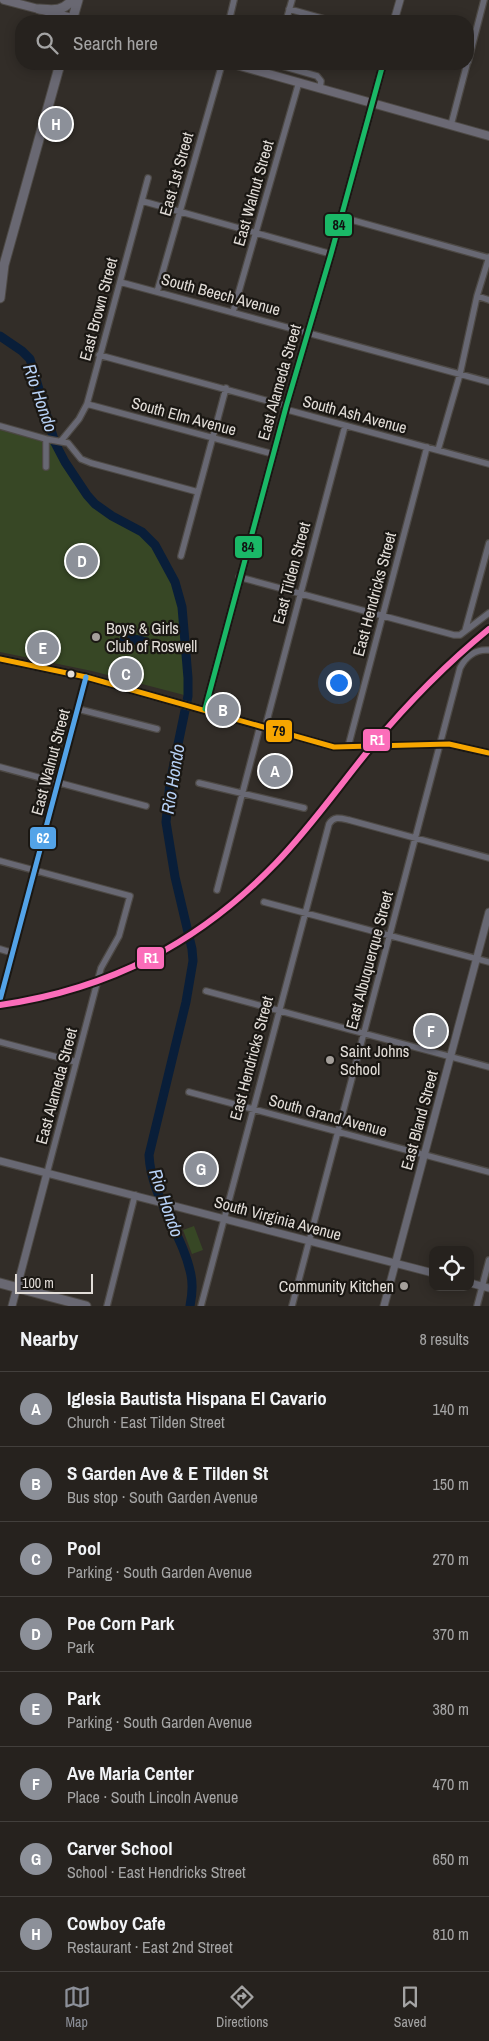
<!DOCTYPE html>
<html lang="en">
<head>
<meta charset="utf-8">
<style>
	:root { --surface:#26221e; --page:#322f2b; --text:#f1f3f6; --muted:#a4a4a4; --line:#423f3c; --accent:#8c9099 }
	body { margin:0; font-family:"Archivo Narrow",sans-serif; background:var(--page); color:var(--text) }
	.controls { position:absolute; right:15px; bottom:15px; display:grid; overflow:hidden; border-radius:10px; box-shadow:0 2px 12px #0003 }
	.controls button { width:45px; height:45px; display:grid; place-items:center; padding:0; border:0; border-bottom:1px solid var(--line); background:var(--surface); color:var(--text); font:25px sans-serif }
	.scale { position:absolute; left:15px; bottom:12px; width:78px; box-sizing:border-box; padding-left:5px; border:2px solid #e2ddd8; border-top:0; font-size:14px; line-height:18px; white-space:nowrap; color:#e2ddd8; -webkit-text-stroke:4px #1a1713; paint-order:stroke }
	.you { position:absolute; left:338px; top:682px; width:18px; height:18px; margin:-12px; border:4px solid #fff; border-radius:50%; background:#1a73e8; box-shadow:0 0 0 8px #1a73e833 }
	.badge { display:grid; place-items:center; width:32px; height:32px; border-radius:50%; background:var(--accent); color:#fff; font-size:16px; font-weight:700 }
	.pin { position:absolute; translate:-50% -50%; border:2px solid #fff; box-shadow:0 1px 5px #0006 }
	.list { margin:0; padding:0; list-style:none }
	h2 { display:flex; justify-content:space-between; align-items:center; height:65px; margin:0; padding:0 20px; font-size:21px }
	h2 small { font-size:16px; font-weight:400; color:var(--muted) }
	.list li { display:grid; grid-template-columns:32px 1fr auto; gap:15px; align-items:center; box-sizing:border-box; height:75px; padding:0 20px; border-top:1px solid var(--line) }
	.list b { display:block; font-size:19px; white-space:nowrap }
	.list p { margin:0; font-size:16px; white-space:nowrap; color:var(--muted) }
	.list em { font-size:16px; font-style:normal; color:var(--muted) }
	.icon { flex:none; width:28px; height:28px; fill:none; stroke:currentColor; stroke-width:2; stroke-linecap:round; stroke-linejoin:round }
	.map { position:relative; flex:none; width:489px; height:1306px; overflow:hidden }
	.search { position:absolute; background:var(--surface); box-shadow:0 2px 12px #0003; left:15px; right:15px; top:15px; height:55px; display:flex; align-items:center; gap:12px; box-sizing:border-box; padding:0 18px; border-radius:20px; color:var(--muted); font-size:19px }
	.sheet { height:665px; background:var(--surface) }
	nav { display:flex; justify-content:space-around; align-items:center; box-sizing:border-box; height:70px; border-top:1px solid var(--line); background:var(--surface); font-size:14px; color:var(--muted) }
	nav a { display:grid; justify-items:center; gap:2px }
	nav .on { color:var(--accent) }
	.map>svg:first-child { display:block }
	.green { fill:#374725 }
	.water { fill:#091e39 }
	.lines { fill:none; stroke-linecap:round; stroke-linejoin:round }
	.river { stroke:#091e39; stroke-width:9 }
	.minor-casing { stroke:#4d4945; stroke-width:8 }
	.tertiary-casing { stroke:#4d4945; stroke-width:9 }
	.secondary-casing { stroke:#4d4945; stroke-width:10 }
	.primary-casing { stroke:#4d4945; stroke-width:11 }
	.minor { stroke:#686873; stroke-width:5.5 }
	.tertiary { stroke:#686873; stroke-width:7 }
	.secondary { stroke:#6b6974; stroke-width:8 }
	.primary { stroke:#696872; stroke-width:9 }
	.bus-1-casing { stroke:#1a1713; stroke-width:9 }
	.bus-2-casing { stroke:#1a1713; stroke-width:9 }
	.bus-3-casing { stroke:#1a1713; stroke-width:9 }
	.bus-1 { stroke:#f7a600; stroke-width:5 }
	.bus-2 { stroke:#53a3e8; stroke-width:5 }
	.bus-3 { stroke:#1ab867; stroke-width:5 }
	.rail-1-casing { stroke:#1a1713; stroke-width:10 }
	.rail-1 { stroke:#fb6dba; stroke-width:6 }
	.poi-dot { fill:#a49f9a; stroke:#1a1713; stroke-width:2 }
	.bus-dot { fill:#e2ddd8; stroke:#1a1713; stroke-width:2 }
	.labels { text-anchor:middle; stroke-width:4.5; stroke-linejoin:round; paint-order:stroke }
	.street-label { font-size:16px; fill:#e2ddd8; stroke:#1a1713 }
	.poi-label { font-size:16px; fill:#e2ddd8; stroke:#1a1713; text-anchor:start }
	.water-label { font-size:18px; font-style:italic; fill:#b7d1f6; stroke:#1a1713 }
	.line-badge { stroke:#1a1713; stroke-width:2 }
	.badge-label { font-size:14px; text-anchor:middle; font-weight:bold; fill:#fff }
	.pale-badge-label { font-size:14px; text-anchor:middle; font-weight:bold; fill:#111 }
</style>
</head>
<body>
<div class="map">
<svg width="489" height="1306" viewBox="0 0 489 1306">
	<rect width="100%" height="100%" fill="#322d28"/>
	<!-- green -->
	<path class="green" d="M 0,430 L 56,445 L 87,495 L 103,510 L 149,538 L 162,555 L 175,582 L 182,607 L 188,678 L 188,696 L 92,671 L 0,652 Z
		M 194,1226 L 203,1250 L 192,1254 L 183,1230 Z"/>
	<!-- water -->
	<path class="water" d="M 122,631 L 149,638 L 147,648 L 119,641 Z"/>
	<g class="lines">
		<!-- river -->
		<path class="river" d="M 0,336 L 22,351 L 30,359 L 55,443 L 65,462 L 87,495 L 95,504 L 112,516 L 142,532 L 155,545 L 175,582 L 182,607 L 188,678 L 188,696 L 170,783 L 166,822 L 175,877 L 192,949 L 193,961 L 186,1002 L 149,1155 C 151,1198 183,1234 191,1275 C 193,1285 192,1296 190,1306"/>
		<!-- minor casing -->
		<g class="minor-casing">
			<path id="minor" d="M 289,9 L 332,21
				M 229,21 L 234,0
				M 286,21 L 292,0
				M 468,62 L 484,0
				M 275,64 L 317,76 L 321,81 L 320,88
				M 451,125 L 467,64
				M 142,201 L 331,254
				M 341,217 L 489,258
				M 120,282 L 489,382
				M 157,292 L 222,64
				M 477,296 L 489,300
				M 233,312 L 299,82
				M 99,355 L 283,405 L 288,410 L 489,464
				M 87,404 L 273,454
				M 0,426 L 46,439 L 68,443 L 81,459 L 91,463 L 198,492
				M 46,439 L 46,467
				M 61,441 L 79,419 L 87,404 L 148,178
				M 438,450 L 460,374 L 477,296 L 489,257
				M 181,556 L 226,388
				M 239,577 L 454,635 L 460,635 L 489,613
				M 465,631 L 489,543
				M 78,709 L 157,729
				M 265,728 L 345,426
				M 348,747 L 427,447
				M 0,767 L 146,806
				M 199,783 L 304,808
				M 0,861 L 130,896 L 119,936 L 101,968 L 47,1173
				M 217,890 L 260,726
				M 264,902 L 489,962
				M 0,949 L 13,953
				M 206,991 L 489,1067
				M 0,1000 L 86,677
				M 0,1042 L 76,1062
				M 189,1092 L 489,1172
				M 107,1306 L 135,1195
				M 201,1306 L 329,824 C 334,816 340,818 349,820 L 489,858
				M 292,1306 L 460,668 C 466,656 476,649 489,650
				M 477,1306 L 489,1260"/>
		</g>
		<!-- tertiary casing -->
		<g class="tertiary-casing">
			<path id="tertiary" d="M 394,21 L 400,0
				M 0,659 L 86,677 L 334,747 L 449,744 L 489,753
				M 205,709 L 286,407 L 331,254 L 383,64
				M 0,1161 L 433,1273
				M 470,1283 L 489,1288
				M 12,1306 L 47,1173
				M 384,1306 L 489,912"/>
		</g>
		<!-- secondary casing -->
		<g class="secondary-casing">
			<path id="secondary" d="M 4,0 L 84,21
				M 233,64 L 489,136"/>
		</g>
		<!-- primary casing -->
		<g class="primary-casing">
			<path id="primary" d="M 39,9 C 53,10 62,12 72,0
				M 72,21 L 78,0
				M 0,298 L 4,265 L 60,64
				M 0,1283 L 86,1306"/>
		</g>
		<!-- minor -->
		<use href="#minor" class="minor"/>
		<!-- tertiary -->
		<use href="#tertiary" class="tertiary"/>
		<!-- secondary -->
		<use href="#secondary" class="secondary"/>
		<!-- primary -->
		<use href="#primary" class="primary"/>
		<!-- bus-1 casing -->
		<g class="bus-1-casing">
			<path id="bus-1" d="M 0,659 L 86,677 L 334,747 L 449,744 L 489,753"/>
		</g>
		<!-- bus-2 casing -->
		<g class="bus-2-casing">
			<path id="bus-2" d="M 0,1000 L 86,677"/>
		</g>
		<!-- bus-3 casing -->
		<g class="bus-3-casing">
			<path id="bus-3" d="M 205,709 L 286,407 L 331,254 L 383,64"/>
		</g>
		<!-- bus-1 -->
		<use href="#bus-1" class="bus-1"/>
		<!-- bus-2 -->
		<use href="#bus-2" class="bus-2"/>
		<!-- bus-3 -->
		<use href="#bus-3" class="bus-3"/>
		<!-- rail-1 casing -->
		<g class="rail-1-casing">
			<path id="rail-1" d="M 0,1005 C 110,989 199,943 276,863 C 311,827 340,785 372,746 C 408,703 446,664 489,629"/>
		</g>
		<!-- rail-1 -->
		<use href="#rail-1" class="rail-1"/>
	</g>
	<!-- markers -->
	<g class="poi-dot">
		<circle cx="96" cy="637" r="5"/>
		<circle cx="330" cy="1060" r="5"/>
		<circle cx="404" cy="1286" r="5"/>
	</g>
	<circle class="bus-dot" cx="71" cy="674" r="4.5"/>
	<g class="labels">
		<!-- street labels -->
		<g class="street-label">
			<text transform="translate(176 174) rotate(-74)" y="6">East 1st Street</text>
			<text transform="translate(253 193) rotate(-74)" y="6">East Walnut Street</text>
			<text transform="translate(221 294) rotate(15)" y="6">South Beech Avenue</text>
			<text transform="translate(98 309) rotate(-75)" y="6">East Brown Street</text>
			<text transform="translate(279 382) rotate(-74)" y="6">East Alameda Street</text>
			<text transform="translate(355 414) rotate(15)" y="6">South Ash Avenue</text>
			<text transform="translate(184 416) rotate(15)" y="6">South Elm Avenue</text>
			<text transform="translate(291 573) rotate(-75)" y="6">East Tilden Street</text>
			<text transform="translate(374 594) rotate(-75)" y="6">East Hendricks Street</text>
			<text transform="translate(50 762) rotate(-75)" y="6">East Walnut Street</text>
			<text transform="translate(369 960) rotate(-75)" y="6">East Albuquerque Street</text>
			<text transform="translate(251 1058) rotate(-75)" y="6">East Hendricks Street</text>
			<text transform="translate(56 1086) rotate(-75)" y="6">East Alameda Street</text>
			<text transform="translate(328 1115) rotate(15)" y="6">South Grand Avenue</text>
			<text transform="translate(419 1120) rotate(-75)" y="6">East Bland Street</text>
			<text transform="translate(278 1218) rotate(15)" y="6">South Virginia Avenue</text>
		</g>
		<!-- poi labels -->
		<g class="poi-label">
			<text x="106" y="634">Boys &amp; Girls<tspan x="106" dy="18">Club of Roswell</tspan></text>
			<text x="340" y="1057">Saint Johns<tspan x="340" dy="18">School</tspan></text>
			<text x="394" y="1292" text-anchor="end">Community Kitchen</text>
		</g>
		<!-- water labels -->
		<g class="water-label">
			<text transform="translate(40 398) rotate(71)" y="6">Rio Hondo</text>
			<text transform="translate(173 779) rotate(-81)" y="6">Rio Hondo</text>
			<text transform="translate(166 1203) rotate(71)" y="6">Rio Hondo</text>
		</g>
	</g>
	<g class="line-badge">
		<rect x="324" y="213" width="29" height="24" rx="5" fill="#1ab867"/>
		<rect x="234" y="535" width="29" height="24" rx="5" fill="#1ab867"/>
		<rect x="265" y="719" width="28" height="24" rx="5" fill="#f7a600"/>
		<rect x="362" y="728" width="29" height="24" rx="5" fill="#fb6dba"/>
		<rect x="29" y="826" width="28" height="24" rx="5" fill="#53a3e8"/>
		<rect x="136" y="946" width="29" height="24" rx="5" fill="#fb6dba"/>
	</g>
	<g class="badge-label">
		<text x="377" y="745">R1</text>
		<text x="43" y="843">62</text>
		<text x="151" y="963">R1</text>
	</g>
	<g class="pale-badge-label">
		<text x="339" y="230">84</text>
		<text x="248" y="552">84</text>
		<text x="279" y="736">79</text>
	</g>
</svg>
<div class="controls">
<button><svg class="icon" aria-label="locate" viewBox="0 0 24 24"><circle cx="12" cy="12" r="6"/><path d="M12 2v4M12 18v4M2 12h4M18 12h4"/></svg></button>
</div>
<div class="scale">100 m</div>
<div class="you"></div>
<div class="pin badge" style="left:275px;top:771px">A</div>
<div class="pin badge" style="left:223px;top:710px">B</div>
<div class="pin badge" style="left:126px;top:674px">C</div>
<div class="pin badge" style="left:82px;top:561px">D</div>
<div class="pin badge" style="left:43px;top:648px">E</div>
<div class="pin badge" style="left:431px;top:1031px">F</div>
<div class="pin badge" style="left:201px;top:1169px">G</div>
<div class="pin badge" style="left:56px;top:124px">H</div>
<div class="search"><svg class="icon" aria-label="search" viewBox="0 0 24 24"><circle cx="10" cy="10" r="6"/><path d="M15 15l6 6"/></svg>Search here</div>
</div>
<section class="sheet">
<h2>Nearby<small>8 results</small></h2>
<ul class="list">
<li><span class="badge">A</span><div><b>Iglesia Bautista Hispana El Cavario</b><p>Church · East Tilden Street</p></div><em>140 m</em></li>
<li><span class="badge">B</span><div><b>S Garden Ave &amp; E Tilden St</b><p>Bus stop · South Garden Avenue</p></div><em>150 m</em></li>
<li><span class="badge">C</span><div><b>Pool</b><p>Parking · South Garden Avenue</p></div><em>270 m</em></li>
<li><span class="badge">D</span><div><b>Poe Corn Park</b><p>Park</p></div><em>370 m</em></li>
<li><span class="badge">E</span><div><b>Park</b><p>Parking · South Garden Avenue</p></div><em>380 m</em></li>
<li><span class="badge">F</span><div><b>Ave Maria Center</b><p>Place · South Lincoln Avenue</p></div><em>470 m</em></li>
<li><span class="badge">G</span><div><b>Carver School</b><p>School · East Hendricks Street</p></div><em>650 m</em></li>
<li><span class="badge">H</span><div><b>Cowboy Cafe</b><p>Restaurant · East 2nd Street</p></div><em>810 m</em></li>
</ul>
</section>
<nav>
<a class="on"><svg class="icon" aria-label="map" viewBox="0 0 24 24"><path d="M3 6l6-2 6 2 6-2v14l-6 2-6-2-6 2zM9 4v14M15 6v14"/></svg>Map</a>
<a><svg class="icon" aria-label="directions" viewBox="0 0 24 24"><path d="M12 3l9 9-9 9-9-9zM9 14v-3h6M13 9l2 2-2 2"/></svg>Directions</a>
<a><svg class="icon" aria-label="saved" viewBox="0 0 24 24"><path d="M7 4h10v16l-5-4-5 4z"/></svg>Saved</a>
</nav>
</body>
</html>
